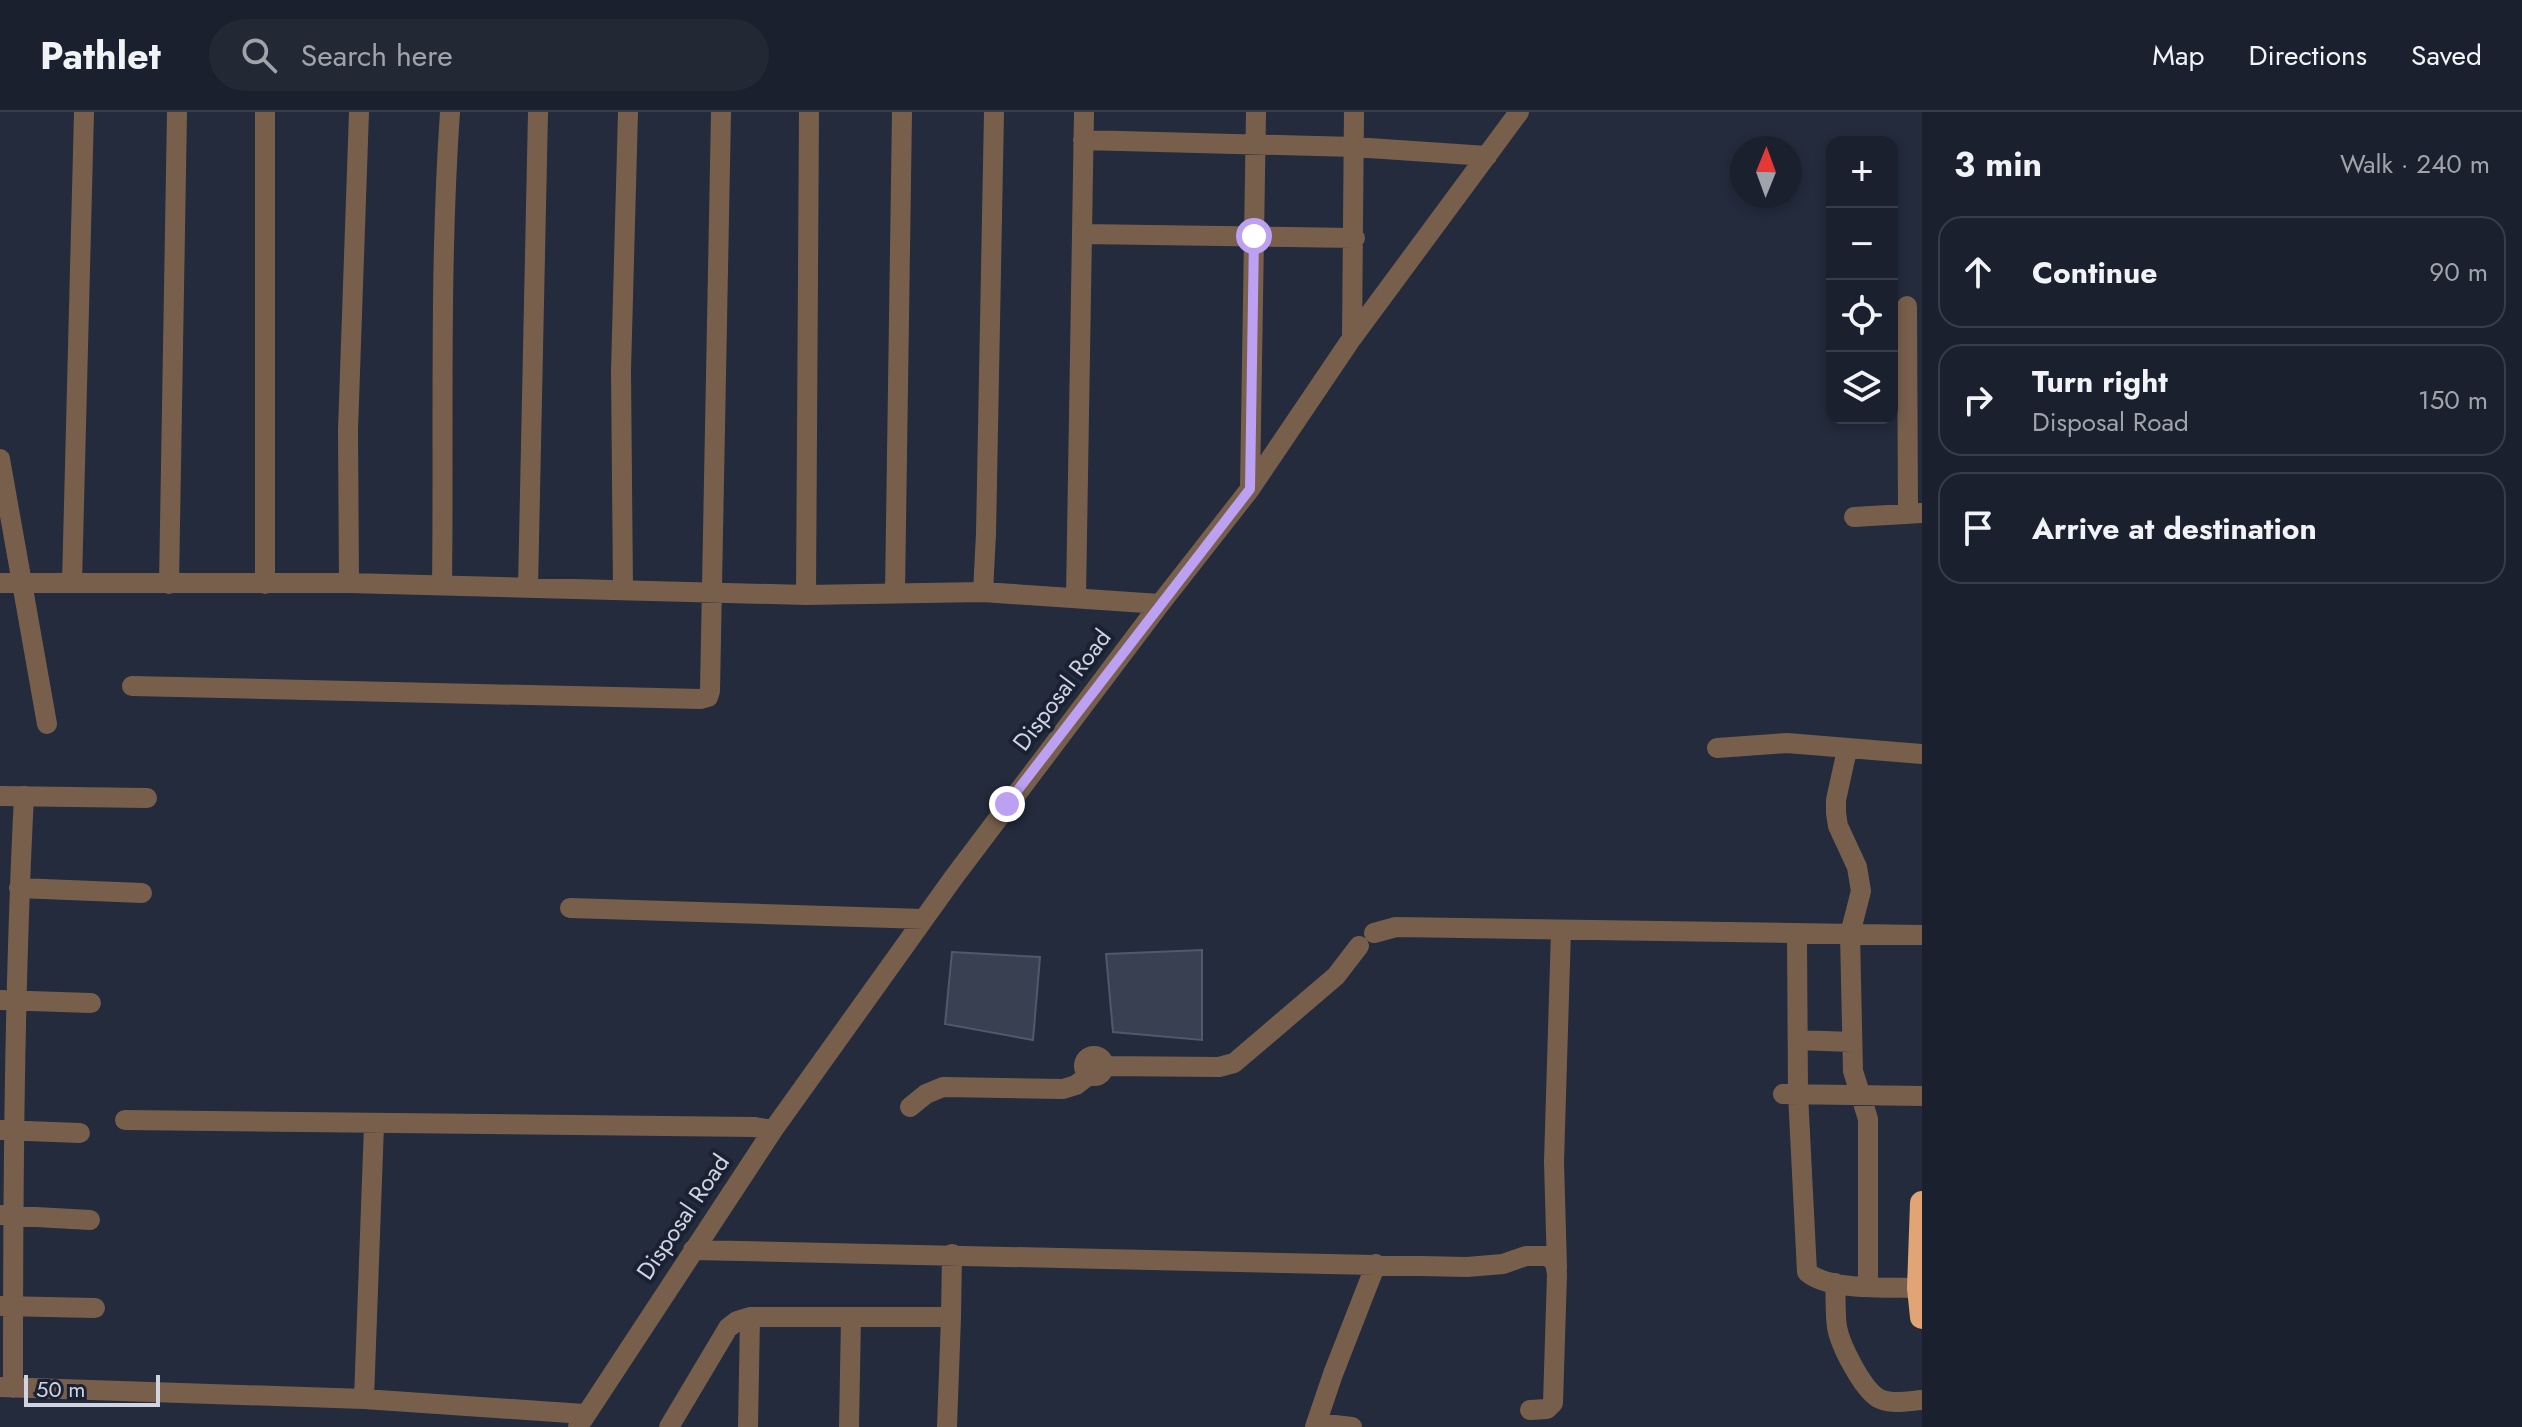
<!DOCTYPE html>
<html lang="en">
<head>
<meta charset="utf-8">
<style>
	:root { --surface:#1a202d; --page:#232835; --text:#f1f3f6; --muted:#9fa3aa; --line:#383e49 }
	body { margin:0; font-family:Jost,sans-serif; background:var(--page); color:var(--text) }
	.controls { position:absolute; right:24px; top:24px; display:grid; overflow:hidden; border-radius:16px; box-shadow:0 4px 12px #0003 }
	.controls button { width:72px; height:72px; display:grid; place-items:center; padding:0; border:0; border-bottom:2px solid var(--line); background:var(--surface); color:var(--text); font:40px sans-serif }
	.compass { position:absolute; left:1730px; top:24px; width:72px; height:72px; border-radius:50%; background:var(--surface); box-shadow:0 4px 12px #0003; rotate:1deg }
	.scale { position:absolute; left:24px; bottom:20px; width:136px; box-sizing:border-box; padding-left:8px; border:4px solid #cfd4e0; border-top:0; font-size:22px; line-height:28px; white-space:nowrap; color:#cfd4e0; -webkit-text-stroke:6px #1a2132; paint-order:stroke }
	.stop { position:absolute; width:24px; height:24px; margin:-18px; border:6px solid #bca0f2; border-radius:50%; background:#fff }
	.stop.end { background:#bca0f2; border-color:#fff; box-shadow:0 2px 8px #0008 }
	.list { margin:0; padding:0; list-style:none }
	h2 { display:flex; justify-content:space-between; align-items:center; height:104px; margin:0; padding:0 32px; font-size:34px }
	h2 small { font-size:26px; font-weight:400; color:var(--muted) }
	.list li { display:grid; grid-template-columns:52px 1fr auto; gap:24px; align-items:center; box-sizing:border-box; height:112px; margin:0 16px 16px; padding:0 16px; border:2px solid var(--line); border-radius:24px }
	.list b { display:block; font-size:30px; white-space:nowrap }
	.list p { margin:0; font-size:26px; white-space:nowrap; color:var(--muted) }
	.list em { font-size:26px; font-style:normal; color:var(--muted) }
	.icon { flex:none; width:44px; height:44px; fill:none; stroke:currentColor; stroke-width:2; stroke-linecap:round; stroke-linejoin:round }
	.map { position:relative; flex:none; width:1922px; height:1315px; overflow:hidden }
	header { display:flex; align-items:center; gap:48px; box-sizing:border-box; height:112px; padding:0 40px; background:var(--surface); border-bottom:2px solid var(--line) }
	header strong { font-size:38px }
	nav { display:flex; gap:44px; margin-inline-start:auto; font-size:28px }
	.search { width:560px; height:72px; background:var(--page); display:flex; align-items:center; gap:20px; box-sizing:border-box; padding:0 28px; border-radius:44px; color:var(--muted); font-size:30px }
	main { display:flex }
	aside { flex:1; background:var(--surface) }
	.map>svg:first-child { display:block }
	.building { fill:#384052; stroke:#50596c; stroke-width:2 }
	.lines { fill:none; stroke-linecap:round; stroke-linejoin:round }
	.minor { stroke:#785f4c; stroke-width:20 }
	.highway { stroke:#e1a575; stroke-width:24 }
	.route { stroke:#bca0f2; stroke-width:10 }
	.labels { text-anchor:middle; stroke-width:8; stroke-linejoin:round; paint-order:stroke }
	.street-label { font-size:24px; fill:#cfd4e0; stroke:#1a2132 }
</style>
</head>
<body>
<header>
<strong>Pathlet</strong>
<div class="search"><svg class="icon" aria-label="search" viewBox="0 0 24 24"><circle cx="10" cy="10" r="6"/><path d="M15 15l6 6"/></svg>Search here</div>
<nav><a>Map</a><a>Directions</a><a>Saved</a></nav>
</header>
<main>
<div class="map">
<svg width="1922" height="1315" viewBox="0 0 1922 1315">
	<rect width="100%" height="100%" fill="#232b3c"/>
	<!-- building -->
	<path class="building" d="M 1202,838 L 1202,928 L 1113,920 L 1106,842 Z
		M 952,840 L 1040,845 L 1033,928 L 945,912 Z"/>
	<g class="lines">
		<!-- minor -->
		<path class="minor" d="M 1083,28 L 1354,35 L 1487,44
			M 1083,122 L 1355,126
			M 1907,194 L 1908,400
			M 1352,226 L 1354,0
			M 0,347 L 47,612
			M 1250,376 L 1256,0
			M 1854,405 L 1922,401
			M 0,471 L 349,471 L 806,483 L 983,480 L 1160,492
			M 72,471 L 84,0
			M 349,471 L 348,318 L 359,0
			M 169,472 L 177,0
			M 265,472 L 265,0
			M 442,474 C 444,316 439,158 450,0
			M 528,476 L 538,0
			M 623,477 L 621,259 L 628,0
			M 983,480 L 986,422 L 994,0
			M 895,481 L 902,0
			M 806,483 L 809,0
			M 1076,485 L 1084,0
			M 132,574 L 701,587 L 708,585 L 710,579 L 721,0
			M 1717,636 L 1787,631 L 1922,642
			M 1847,638 L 1836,688 L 1836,701 L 1838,714 L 1857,755 L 1861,779 L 1850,822 L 1853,959 L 1868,1007 L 1868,1174
			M 0,684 L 147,686
			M 19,776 L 142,781
			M 570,796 L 924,807
			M 1374,821 L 1396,815 L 1922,823
			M 1797,822 L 1798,982 L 1807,1160 C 1828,1179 1890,1175 1919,1176
			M 0,888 L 91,891
			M 1798,928 L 1852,930
			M1084 954a10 10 0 1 1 20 0a10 10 0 1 1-20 0Z
			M 1104,954 L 1219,955 L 1234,951 L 1336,864 L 1359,834
			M 1783,982 L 1922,984
			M 910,995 L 926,982 L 943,975 L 1063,977 L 1076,973 L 1089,963
			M 125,1008 L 754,1015 L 773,1018
			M 0,1018 L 80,1021
			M 0,1103 L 90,1108
			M 693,1138 L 1467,1155 L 1503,1152 L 1526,1144 L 1548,1144 L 1555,1151 L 1557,1162 L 1553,1291 L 1547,1297 L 1530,1298
			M 1557,1156 L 1554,1050 L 1561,818
			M 1835,1171 C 1836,1185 1835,1201 1837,1215 C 1840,1233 1862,1276 1878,1286 C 1891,1293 1908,1289 1922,1288
			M 0,1194 L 95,1196
			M 1,1275 L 364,1287 L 584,1302
			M 13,1276 C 13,1079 14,881 24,684
			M 364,1287 L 374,1013
			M 1317,1311 L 1352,1315
			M 578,1315 L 773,1018 L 954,765 L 1160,492 L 1250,377 L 1352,226 L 1519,0
			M 669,1315 L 728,1216 L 737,1209 L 750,1205 L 951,1205 L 952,1142
			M 748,1315 L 750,1205
			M 849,1315 L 851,1205
			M 947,1315 L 951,1205
			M 1315,1315 L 1333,1262 L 1376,1152"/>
		<!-- highway -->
		<path class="highway" d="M 1922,1091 L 1919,1176 L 1922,1205"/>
	</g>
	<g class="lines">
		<!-- route -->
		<path class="route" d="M 1007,692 L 1250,377 L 1254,124"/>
	</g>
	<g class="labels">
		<!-- street labels -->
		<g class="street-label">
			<text transform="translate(1062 578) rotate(-53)" y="8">Disposal Road</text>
			<text transform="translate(683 1105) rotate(-56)" y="8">Disposal Road</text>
		</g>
	</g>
</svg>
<div class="controls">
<button>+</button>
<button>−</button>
<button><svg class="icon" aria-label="locate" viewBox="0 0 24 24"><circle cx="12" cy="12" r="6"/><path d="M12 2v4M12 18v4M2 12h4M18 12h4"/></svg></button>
<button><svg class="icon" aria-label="layers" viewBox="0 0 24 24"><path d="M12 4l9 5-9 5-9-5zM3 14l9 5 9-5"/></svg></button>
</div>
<svg class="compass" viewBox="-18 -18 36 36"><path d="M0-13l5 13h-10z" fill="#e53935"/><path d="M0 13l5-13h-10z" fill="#9fa3aa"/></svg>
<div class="scale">50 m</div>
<div class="stop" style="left:1254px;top:124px"></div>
<div class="stop end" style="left:1007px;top:692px"></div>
</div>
<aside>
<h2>3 min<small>Walk · 240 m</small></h2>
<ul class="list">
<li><svg class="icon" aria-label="ahead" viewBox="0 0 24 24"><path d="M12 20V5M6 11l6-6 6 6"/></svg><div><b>Continue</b></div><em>90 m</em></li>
<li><svg class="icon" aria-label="right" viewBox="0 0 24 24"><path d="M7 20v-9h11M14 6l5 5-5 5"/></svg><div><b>Turn right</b><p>Disposal Road</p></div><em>150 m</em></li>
<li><svg class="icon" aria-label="arrive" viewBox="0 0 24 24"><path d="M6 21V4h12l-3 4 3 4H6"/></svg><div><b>Arrive at destination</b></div></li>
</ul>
</aside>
</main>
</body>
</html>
